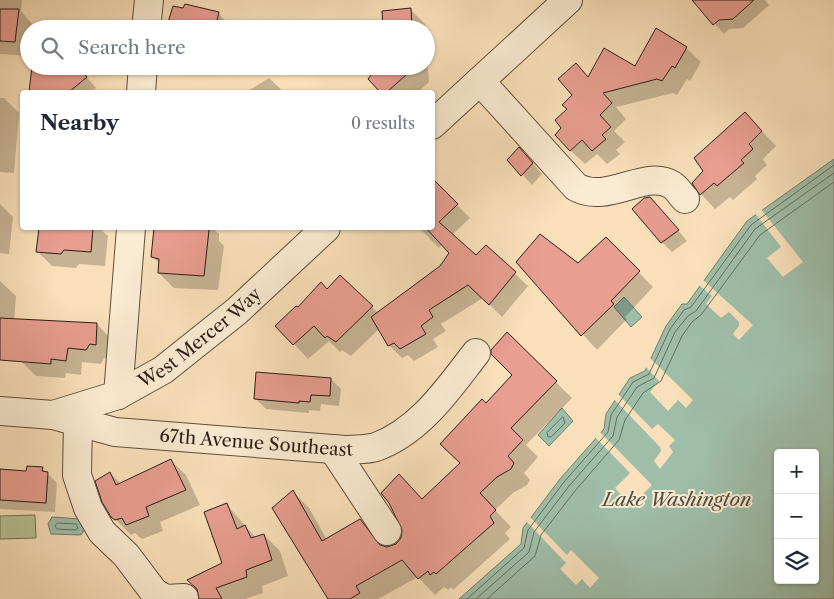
<!DOCTYPE html>
<html lang="en">
<head>
<meta charset="utf-8">
<style>
	:root { --surface:#fff; --page:#f2f2f3; --text:#1f2937; --muted:#747a83; --line:#e0e1e3 }
	body { margin:0; font-family:"Libre Caslon Text",serif; background:var(--page); color:var(--text) }
	.controls { position:absolute; right:15px; bottom:15px; display:grid; overflow:hidden; border-radius:5px; box-shadow:0 1px 4px #0004 }
	.controls button { width:45px; height:45px; display:grid; place-items:center; padding:0; border:0; border-bottom:1px solid var(--line); background:var(--surface); color:var(--text); font:25px sans-serif }
	.list { margin:0; padding:0; list-style:none }
	h2 { display:flex; justify-content:space-between; align-items:center; height:65px; margin:0; padding:0 20px; font-size:21px }
	h2 small { font-size:16px; font-weight:400; color:var(--muted) }
	.icon { flex:none; width:28px; height:28px; fill:none; stroke:currentColor; stroke-width:2; stroke-linecap:round; stroke-linejoin:round }
	.map { position:relative; flex:none; width:834px; height:599px; overflow:hidden }
	.search { position:absolute; background:var(--surface); box-shadow:0 1px 4px #0004; left:20px; top:20px; width:415px; height:55px; display:flex; align-items:center; gap:12px; box-sizing:border-box; padding:0 18px; border-radius:28px; color:var(--muted); font-size:19px }
	.panel { position:absolute; background:var(--surface); box-shadow:0 1px 4px #0004; left:20px; top:90px; width:415px; height:140px; border-radius:5px }
	.map>svg:first-child { display:block }
	.green { fill:#b9c394; stroke:#727055 }
	.water { fill:#9fbea9; stroke:#717e6e; fill-rule:evenodd }
	.pier { fill:#f9e0ba }
	.shadow { fill:#0003 }
	.lines { fill:none; stroke-linecap:round; stroke-linejoin:round }
	.shore { stroke:#666e60; stroke-width:1 }
	.building { fill:#e89e91; stroke:#2c1d16 }
	.minor-casing { stroke:#5f4e3f; stroke-width:30 }
	.minor { stroke:#fbebd2; stroke-width:28 }
	.labels { text-anchor:middle; stroke-width:4; stroke-linejoin:round; paint-order:stroke }
	.street-label { font-size:18px; fill:#2c1d16; stroke:#fbebd2 }
	.water-label { font-size:19px; font-style:italic; fill:#4e4d42; stroke:#fbebd2 }
</style>
</head>
<body>
<div class="map">
<svg width="834" height="599" viewBox="0 0 834 599">
	<rect width="100%" height="100%" fill="#f9e0ba"/>
	<filter id="stains"><feTurbulence type="fractalNoise" baseFrequency=".004" numOctaves="4"/><feColorMatrix values="0 0 0 0 .2 0 0 0 0 .09 0 0 0 0 .02 0 0 0 .5 -.17"/></filter>
	<radialGradient id="worn" r=".72"><stop offset=".6" stop-color="#630" stop-opacity="0"/><stop offset="1" stop-color="#630" stop-opacity=".3"/></radialGradient>
	<!-- green -->
	<path class="green" d="M 35,515 L 36,538 L 0,539 L 0,516 Z"/>
	<!-- water -->
	<path class="water" d="M 834,159 L 834,599 L 459,599 L 521,544 L 523,528 L 560,479 L 604,429 L 606,414 L 630,378 L 645,371 L 666,326 L 682,304 L 687,304 L 747,221 ZM 778,453 L 815,453 L 815,580 L 778,580 Z
		M 624,297 L 642,317 L 631,327 L 614,307 Z
		M 562,408 L 573,421 L 549,446 L 538,435 Z
		M 52,517 L 81,519 L 85,529 L 81,535 L 51,534 L 48,524 Z"/>
	<!-- pier -->
	<path class="pier" d="M 760,208 L 803,262 L 783,277 L 767,258 L 781,247 L 755,213 Z
		M 702,279 L 753,325 L 739,340 L 733,334 L 739,326 L 739,322 L 729,312 L 721,318 L 706,304 L 712,296 L 698,284 Z
		M 649,357 L 693,400 L 686,408 L 678,400 L 668,411 L 650,392 L 659,381 L 645,366 Z
		M 617,393 L 652,429 L 658,424 L 675,440 L 669,446 L 673,452 L 660,469 L 654,461 L 661,451 L 660,447 L 613,398 Z
		M 599,431 L 652,485 L 631,506 L 615,488 L 630,473 L 594,436 Z
		M 529,516 L 567,555 L 571,550 L 599,578 L 590,588 L 582,579 L 576,585 L 560,569 L 566,563 L 526,521 Z"/>
	<!-- shadow -->
	<path class="shadow" d="M 0,0 L 22,0 L 21,11 L 33,25 L 33,29 L 29,29 L 29,56 L 0,54 Z
		M 693,0 L 765,0 L 769,5 L 743,28 L 729,29 L 724,34 Z
		M 186,5 L 219,14 L 233,29 L 167,29 Z
		M 410,9 L 425,24 L 426,29 L 384,29 Z
		M 426,40 L 429,82 L 418,92 L 382,92 L 369,79 L 378,69 L 377,66 L 426,66 Z
		M 686,48 L 701,62 L 690,81 L 687,79 L 677,95 L 673,93 L 616,107 L 626,119 L 614,131 L 625,142 L 616,150 L 620,154 L 607,164 L 597,154 L 585,164 L 570,150 L 563,128 L 574,95 L 576,65 L 589,78 L 635,68 Z
		M 33,66 L 77,66 L 96,88 L 90,92 L 31,92 Z
		M 191,66 L 222,66 L 220,73 L 200,72 Z
		M 269,78 L 284,92 L 246,92 Z
		M 0,98 L 4,98 L 19,113 L 14,173 L 0,172 Z
		M 759,128 L 776,146 L 763,159 L 767,165 L 755,176 L 757,179 L 733,200 L 730,197 L 715,209 L 701,194 Z
		M 529,159 L 542,174 L 532,185 L 509,160 Z
		M 439,187 L 470,218 L 452,235 L 476,256 L 486,247 L 528,286 L 502,317 L 483,298 L 441,324 L 446,331 L 433,339 L 438,347 L 414,361 L 408,355 L 402,358 L 389,345 L 379,329 L 351,356 L 342,350 L 340,352 L 329,341 L 308,359 L 294,344 L 298,309 L 327,290 L 340,277 L 378,313 L 441,267 L 450,253 L 443,244 L 439,248 L 419,228 L 432,228 Z
		M 0,204 L 13,217 L 9,254 L 0,253 Z
		M 659,208 L 687,241 L 672,252 L 662,242 Z
		M 40,228 L 99,228 L 108,236 L 105,266 L 79,264 L 76,268 L 52,266 L 38,252 Z
		M 152,228 L 213,228 L 219,234 L 219,241 L 224,246 L 218,290 L 174,288 L 159,273 L 159,263 L 153,257 L 155,233 Z
		M 606,239 L 653,287 L 625,317 L 627,319 L 597,350 L 518,262 L 578,265 Z
		M 0,281 L 16,296 L 14,322 L 0,321 Z
		M 97,324 L 111,339 L 110,359 L 104,358 L 101,364 L 82,362 L 81,375 L 66,373 L 65,378 L 36,376 L 21,361 Z
		M 507,334 L 572,398 L 526,445 L 538,457 L 524,473 L 530,480 L 527,485 L 513,493 L 495,510 L 511,527 L 505,533 L 510,539 L 453,590 L 451,587 L 448,590 L 444,587 L 435,595 L 418,577 L 378,599 L 329,599 L 293,492 L 309,508 L 327,540 L 360,521 L 384,547 L 397,545 L 423,500 L 461,464 L 486,404 L 514,375 Z
		M 331,379 L 341,389 L 339,406 L 321,404 L 320,411 L 309,410 L 309,413 L 266,409 L 256,399 Z
		M 171,461 L 186,475 L 200,505 L 160,522 L 163,531 L 142,539 L 135,533 L 131,535 L 112,516 L 110,473 L 121,484 Z
		M 42,468 L 57,483 L 55,512 L 0,509 L 0,470 L 28,472 Z
		M 226,504 L 256,538 L 264,535 L 280,551 L 288,576 L 262,586 L 263,593 L 245,599 L 200,599 L 224,564 Z"/>
	<g class="lines">
		<!-- shore -->
		<path class="shore" d="M 563,417 L 565,423 L 551,437 L 548,437 L 547,433 Z
			M 58,523 L 76,524 L 78,528 L 76,530 L 57,529 L 55,526 Z
			M 467,599 L 524,548 L 528,530 L 564,482 L 608,432 L 611,415 L 633,382 L 649,374 L 670,329 L 684,310 L 691,307 L 751,225 L 834,165
			M 476,599 L 529,552 L 534,532 L 569,486 L 613,436 L 617,417 L 637,387 L 654,378 L 675,332 L 688,316 L 696,311 L 755,229 L 834,173
			M 487,599 L 535,556 L 541,535 L 575,491 L 619,440 L 625,420 L 643,393 L 661,381 L 682,336 L 692,322 L 701,315 L 760,235 L 834,182"/>
	</g>
	<!-- building -->
	<path class="building" d="M 692,0 L 754,0 L 733,19 L 719,20 L 713,25 Z
		M 185,4 L 219,12 L 215,29 L 166,29 L 173,6 L 183,8 Z
		M 411,8 L 412,29 L 383,29 L 382,11 Z
		M 0,9 L 19,9 L 15,42 L 0,41 Z
		M 656,28 L 687,47 L 675,68 L 672,66 L 662,81 L 657,79 L 603,93 L 612,103 L 600,115 L 611,127 L 602,135 L 606,139 L 592,151 L 582,140 L 570,151 L 555,135 L 561,128 L 555,120 L 567,109 L 562,105 L 572,95 L 558,79 L 576,63 L 588,77 L 604,48 L 635,66 Z
		M 32,66 L 78,66 L 87,77 L 69,92 L 29,92 Z
		M 378,66 L 416,66 L 387,92 L 380,92 L 368,79 Z
		M 745,112 L 762,131 L 749,144 L 753,149 L 741,160 L 744,163 L 717,186 L 714,183 L 700,195 L 692,183 L 703,171 L 694,158 Z
		M 519,147 L 533,163 L 521,176 L 507,160 Z
		M 432,178 L 458,204 L 439,222 L 476,255 L 486,245 L 516,272 L 489,305 L 468,285 L 429,310 L 433,317 L 421,326 L 426,334 L 400,349 L 394,343 L 388,346 L 371,317 L 440,266 L 449,253 L 426,228 L 432,228 Z
		M 650,197 L 679,230 L 661,243 L 632,209 L 644,198 Z
		M 39,228 L 93,228 L 91,252 L 64,250 L 61,254 L 36,252 Z
		M 154,228 L 204,228 L 209,230 L 204,276 L 158,273 L 159,259 L 151,257 Z
		M 540,234 L 578,263 L 606,237 L 640,271 L 611,301 L 614,304 L 581,336 L 516,262 Z
		M 340,275 L 373,306 L 336,342 L 327,336 L 325,338 L 314,326 L 293,345 L 275,326 L 296,306 L 298,307 L 321,282 L 327,289 Z
		M 0,318 L 97,323 L 96,345 L 90,344 L 86,350 L 68,348 L 66,361 L 51,359 L 51,364 L 0,360 Z
		M 507,332 L 557,381 L 511,428 L 523,440 L 508,456 L 514,463 L 511,469 L 497,477 L 480,493 L 496,510 L 490,516 L 494,523 L 436,574 L 434,572 L 430,575 L 428,571 L 418,579 L 402,560 L 356,586 L 360,593 L 350,599 L 328,599 L 272,508 L 293,490 L 322,541 L 360,519 L 380,545 L 387,547 L 396,544 L 401,538 L 402,530 L 389,503 L 381,493 L 399,474 L 422,499 L 460,463 L 440,444 L 482,399 L 486,403 L 512,375 L 491,354 L 491,350 Z
		M 256,372 L 331,378 L 330,396 L 311,395 L 310,402 L 299,401 L 299,403 L 254,399 Z
		M 171,459 L 186,490 L 146,507 L 149,516 L 126,525 L 122,518 L 115,520 L 111,517 L 102,502 L 95,481 L 110,472 L 116,485 Z
		M 27,466 L 43,467 L 42,471 L 48,472 L 46,503 L 0,500 L 0,469 L 26,471 Z
		M 227,503 L 237,529 L 245,525 L 251,538 L 264,534 L 272,560 L 246,570 L 247,577 L 216,588 L 222,599 L 199,599 L 197,589 L 187,580 L 222,563 L 204,512 Z"/>
	<g class="lines">
		<!-- minor casing -->
		<g class="minor-casing">
			<g id="minor">
				<path d="M 146,29 L 149,0"/>
				<path d="M 480,81 L 576,187 C 608,205 646,168 672,185 C 677,188 681,195 685,199"/>
				<path d="M 141,92 L 143,66"/>
				<path d="M 432,125 L 568,0"/>
				<path d="M 118,395 L 131,228"/>
				<path id="s1" d="M 0,411 L 53,415 L 115,432 L 345,450 C 355,449 367,450 376,447 C 420,431 448,389 476,353"/>
				<path id="s2" d="M 53,415 L 118,395 L 163,370 L 237,311 L 326,228"/>
				<path d="M 78,422 L 77,475 L 88,508 L 102,532 L 126,555 L 154,592 L 165,599 L 184,598"/>
				<path d="M 333,449 L 387,531"/>
			</g>
		</g>
		<!-- minor -->
		<use href="#minor" class="minor"/>
	</g>
	<g class="labels">
		<!-- street labels -->
		<g class="street-label">
			<text dy="6" stroke="none"><textPath href="#s2" startOffset="168">West Mercer Way</textPath></text>
			<text dy="6" stroke="none"><textPath href="#s1" startOffset="259">67th Avenue Southeast</textPath></text>
		</g>
		<!-- water labels -->
		<g class="water-label">
			<text x="677" y="506">Lake Washington</text>
		</g>
	</g>
	<rect width="100%" height="100%" filter="url(#stains)"/>
	<rect width="100%" height="100%" fill="url(#worn)"/>
</svg>
<div class="controls">
<button>+</button>
<button>−</button>
<button><svg class="icon" aria-label="layers" viewBox="0 0 24 24"><path d="M12 4l9 5-9 5-9-5zM3 14l9 5 9-5"/></svg></button>
</div>
<div class="search"><svg class="icon" aria-label="search" viewBox="0 0 24 24"><circle cx="10" cy="10" r="6"/><path d="M15 15l6 6"/></svg>Search here</div>
<section class="panel">
<h2>Nearby<small>0 results</small></h2>
<ul class="list">
</ul>
</section>
</div>
</body>
</html>
